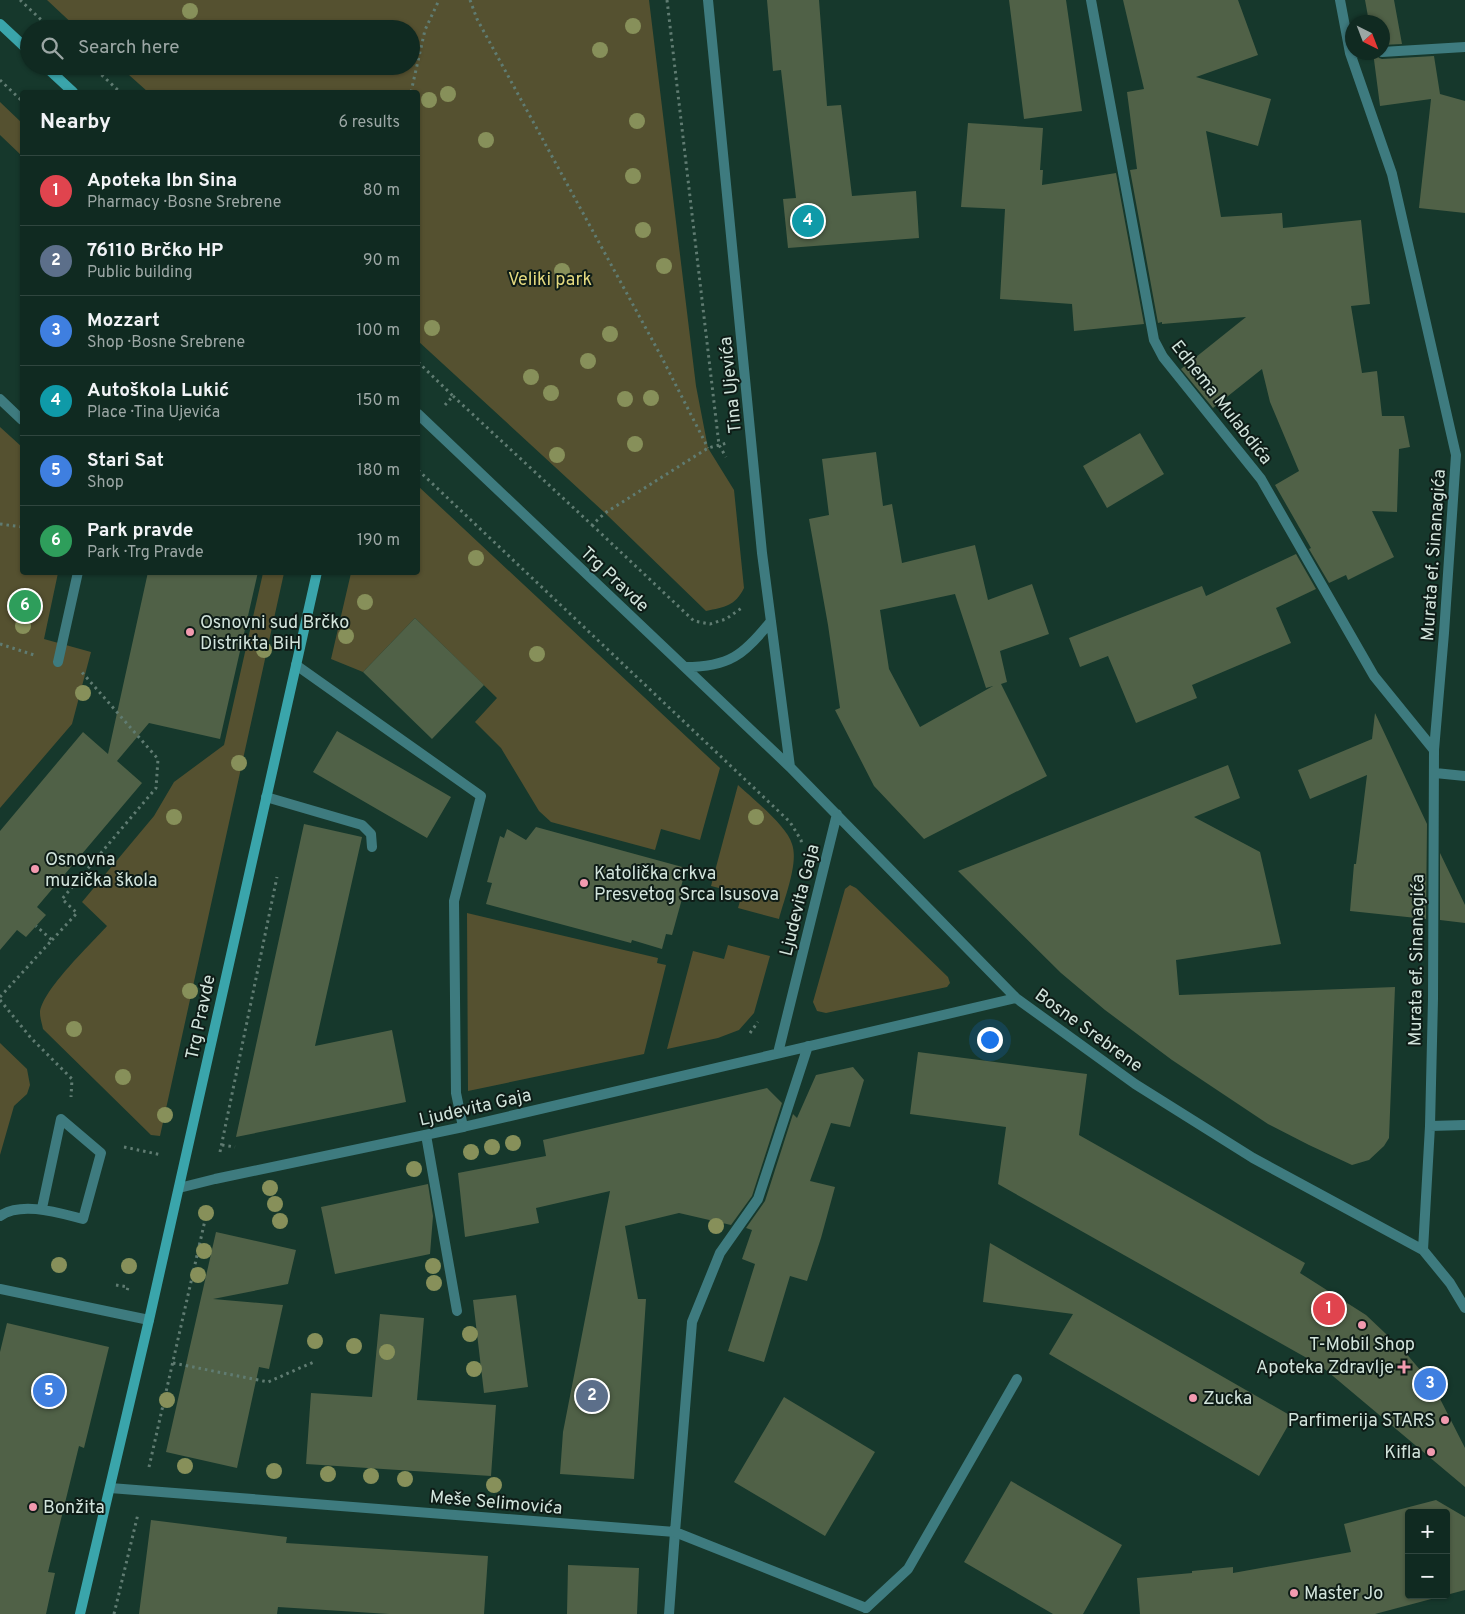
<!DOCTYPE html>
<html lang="en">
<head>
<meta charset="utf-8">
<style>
	:root { --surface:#102a21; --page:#19322a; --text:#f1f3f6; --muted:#9ca7a5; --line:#30463f; --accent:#f29aaf }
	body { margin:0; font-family:Overpass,sans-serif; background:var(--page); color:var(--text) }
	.controls { position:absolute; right:15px; bottom:15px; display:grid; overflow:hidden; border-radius:5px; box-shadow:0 1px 4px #0004 }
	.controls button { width:45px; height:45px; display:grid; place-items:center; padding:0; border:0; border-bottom:1px solid var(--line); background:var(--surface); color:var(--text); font:25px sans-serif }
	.compass { position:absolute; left:1345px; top:15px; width:45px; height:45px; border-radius:50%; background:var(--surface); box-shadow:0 1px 4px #0004; rotate:138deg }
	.you { position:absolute; left:989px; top:1039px; width:18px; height:18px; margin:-12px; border:4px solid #fff; border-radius:50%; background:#1a73e8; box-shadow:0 0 0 8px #1a73e833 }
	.badge { display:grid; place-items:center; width:32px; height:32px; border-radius:50%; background:var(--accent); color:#fff; font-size:16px; font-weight:700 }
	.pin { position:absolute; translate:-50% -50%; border:2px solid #fff; box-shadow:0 1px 5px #0006 }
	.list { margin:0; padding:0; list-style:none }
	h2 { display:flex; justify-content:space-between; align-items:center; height:65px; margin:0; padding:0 20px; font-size:21px }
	h2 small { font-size:16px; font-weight:400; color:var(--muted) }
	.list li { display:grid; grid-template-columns:32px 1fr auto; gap:15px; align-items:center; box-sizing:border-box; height:70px; padding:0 20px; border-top:1px solid var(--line) }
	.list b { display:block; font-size:19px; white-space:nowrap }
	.list p { margin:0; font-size:16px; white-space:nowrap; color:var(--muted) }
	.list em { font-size:16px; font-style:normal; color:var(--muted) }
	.icon { flex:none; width:28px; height:28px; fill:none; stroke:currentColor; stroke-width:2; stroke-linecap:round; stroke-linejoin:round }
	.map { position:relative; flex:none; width:1465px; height:1614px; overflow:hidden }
	.search { position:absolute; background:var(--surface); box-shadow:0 1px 4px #0004; left:20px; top:20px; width:400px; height:55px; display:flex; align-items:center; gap:12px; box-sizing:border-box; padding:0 18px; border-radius:28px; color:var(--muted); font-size:19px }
	.panel { position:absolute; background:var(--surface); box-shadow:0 1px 4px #0004; left:20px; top:90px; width:400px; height:485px; border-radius:5px }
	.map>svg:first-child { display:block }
	.green { fill:#555130 }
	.building { fill:#506147; fill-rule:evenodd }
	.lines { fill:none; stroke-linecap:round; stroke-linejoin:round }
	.path { stroke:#607c72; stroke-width:3; stroke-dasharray:2.5 4; stroke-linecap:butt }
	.lane { stroke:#3e7b7f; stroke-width:10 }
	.street { stroke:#3e7b7f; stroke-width:10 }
	.secondary { stroke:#3aa5ab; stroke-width:10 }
	.tree { fill:#87905a }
	.poi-dot { fill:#f29aaf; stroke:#0e1c17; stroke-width:2 }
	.labels { text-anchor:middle; stroke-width:4; stroke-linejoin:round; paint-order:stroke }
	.park-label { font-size:18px; fill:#e3d87f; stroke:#0e1c17 }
	.street-label { font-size:18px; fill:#d2e4dc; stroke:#0e1c17 }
	.poi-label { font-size:18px; fill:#d2e4dc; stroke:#0e1c17; text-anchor:start }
</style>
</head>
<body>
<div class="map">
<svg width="1465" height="1614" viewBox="0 0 1465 1614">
	<rect width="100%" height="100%" fill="#16382c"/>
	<!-- green -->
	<path class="green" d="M 47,0 L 649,0 L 696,386 L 708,448 L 734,490 L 744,588 C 735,606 725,607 706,611 L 605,513 L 418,341 L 418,92 L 148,92 L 119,66 L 411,66 L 411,29 L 78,29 Z
		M 0,102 L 22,123 L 22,156 L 0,135 Z
		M 0,427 L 22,447 L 22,572 L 58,573 L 44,639 L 91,652 L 72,724 L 0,808 Z
		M 418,486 L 720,768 L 700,840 L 661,829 L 655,850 L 551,822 L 539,811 L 501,748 L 475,722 L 497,698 L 415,618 L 363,672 L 331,659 L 351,573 L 418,572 Z
		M 263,573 L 284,573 L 160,1136 L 151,1135 L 43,1029 C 42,1024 40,1018 40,1013 C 41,991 92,943 107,926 L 82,902 L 154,816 L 174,782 L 224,745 Z
		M 738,785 C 752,798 787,826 792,844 C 799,863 784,899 779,919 L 738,908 L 742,894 L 711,886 Z
		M 850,885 L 856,888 L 948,977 L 950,983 L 947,987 L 826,1013 L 817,1011 L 813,1002 L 845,889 Z
		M 467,913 L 658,958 L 657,963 L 666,965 L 644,1054 L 468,1091 Z
		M 728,945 L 770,956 L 754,1013 L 739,1030 L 718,1038 L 667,1049 L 693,951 L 724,959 Z
		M 0,1043 L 27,1069 L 30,1085 L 27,1094 L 14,1106 L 0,1155 Z"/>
	<!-- building -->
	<path class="building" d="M 767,0 L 819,0 L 827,106 L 841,105 L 852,196 L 916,191 L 919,238 L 788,248 L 783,199 L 796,198 L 781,70 L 773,71 Z
		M 1009,0 L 1066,0 L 1082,111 L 1024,119 Z
		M 1123,0 L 1238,0 L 1258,55 L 1196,77 L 1271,99 L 1258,146 L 1206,131 L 1221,217 L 1282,213 L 1283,228 L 1361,220 L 1370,304 L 1351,306 L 1362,373 L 1377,371 L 1382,416 L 1404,416 L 1410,447 L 1399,449 L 1397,512 L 1372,511 L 1394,557 L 1348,580 L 1346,575 L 1329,583 L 1309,549 L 1311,548 L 1275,485 L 1299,471 L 1270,402 L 1262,369 L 1213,408 L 1181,369 L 1246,317 L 1162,324 L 1162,322 L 1158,323 L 1130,170 L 1137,169 L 1127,92 L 1144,89 Z
		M 1365,0 L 1394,0 L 1402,44 L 1382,45 L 1382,22 L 1369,22 Z
		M 1373,52 L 1375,52 L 1379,58 L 1382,59 L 1434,56 L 1440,94 L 1465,101 L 1465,213 L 1419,208 L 1431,99 L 1380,106 Z
		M 968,123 L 1043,128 L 1040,170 L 1043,170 L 1042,185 L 1116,173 L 1144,324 L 1074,331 L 1072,304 L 1000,299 L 1005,209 L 961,207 Z
		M 1140,433 L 1164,474 L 1107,508 L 1083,466 Z
		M 876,452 L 883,506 L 892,504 L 902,563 L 975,545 L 988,600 L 1032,584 L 1049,634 L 1000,651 L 1007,682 L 1001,684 L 1047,776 L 924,839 L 874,786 L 835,710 L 840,708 L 828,625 L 809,519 L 829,515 L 822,459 ZM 955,594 L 986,688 L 993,686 L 920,727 L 889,669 L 880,610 Z
		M 1296,554 L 1316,589 L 1276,608 L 1291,643 L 1192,685 L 1197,698 L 1136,723 L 1108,656 L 1080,667 L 1069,638 L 1202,586 L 1206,596 Z
		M 148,572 L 258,572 L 220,739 L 149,723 L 117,761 L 142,783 L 37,907 L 46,915 L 26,937 L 17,930 L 0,950 L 0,831 L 83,732 L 108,754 Z
		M 415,618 L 484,685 L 432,739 L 363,672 Z
		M 1375,713 L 1427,824 L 1426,919 L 1350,911 L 1354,864 L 1356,864 L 1367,775 L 1310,799 L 1298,770 L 1372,739 Z
		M 337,731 L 451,797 L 427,838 L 313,772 Z
		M 1228,765 L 1240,798 L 1194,817 L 1260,852 L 1281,944 L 1176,960 L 1179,995 L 1395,987 L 1389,1138 L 1384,1146 L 1369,1160 L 1352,1165 L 1309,1145 L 1268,1124 L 1172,1060 L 1105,1010 L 1061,973 L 958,871 Z
		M 304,824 L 362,837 L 315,1046 L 392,1030 L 406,1102 L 236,1137 Z
		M 536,827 L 686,868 L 681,887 L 685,888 L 672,935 L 666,934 L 662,949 L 632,940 L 631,943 L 486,904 L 492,883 L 487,882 L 500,836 L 504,838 L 507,829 L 526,840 Z
		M 1440,853 L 1465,905 L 1465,923 L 1440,920 Z
		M 918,1052 L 1087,1074 L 1079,1135 L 1305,1263 L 1300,1273 L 1366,1315 L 1404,1351 L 1433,1385 L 1465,1448 L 1465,1487 L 1321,1366 L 998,1184 L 1006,1127 L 910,1114 Z
		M 853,1067 L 864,1080 L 850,1127 L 831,1123 L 810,1181 L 835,1187 L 821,1238 L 807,1281 L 790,1276 L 764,1362 L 728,1351 L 755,1264 L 742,1259 L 752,1230 L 746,1228 L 765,1201 L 793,1114 L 797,1118 L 816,1075 Z
		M 767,1088 L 782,1103 L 752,1196 L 731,1225 L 679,1213 L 625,1226 L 638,1299 L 646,1299 L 634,1479 L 560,1474 L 563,1432 L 610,1191 L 536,1208 L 539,1223 L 465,1237 L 458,1173 L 546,1156 L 543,1140 Z
		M 428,1184 L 433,1216 L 430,1254 L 335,1274 L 321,1207 Z
		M 216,1232 L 296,1250 L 288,1284 L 213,1299 L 283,1305 L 269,1369 L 259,1367 L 237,1468 L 166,1452 Z
		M 990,1243 L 1293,1417 L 1259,1476 L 1049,1354 L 1073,1314 L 983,1302 Z
		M 516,1295 L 528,1387 L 484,1393 L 473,1300 Z
		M 380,1314 L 424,1318 L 417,1400 L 496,1405 L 491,1476 L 306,1464 L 311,1393 L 372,1397 Z
		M 7,1323 L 109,1347 L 84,1448 L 79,1446 L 48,1572 L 55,1573 L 46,1614 L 0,1614 L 0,1352 Z
		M 784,1397 L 875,1452 L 825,1536 L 734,1482 Z
		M 1011,1481 L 1122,1545 L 1083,1614 L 1053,1614 L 964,1562 Z
		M 1436,1500 L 1465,1517 L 1465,1590 L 1375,1614 L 1140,1614 L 1137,1578 L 1192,1573 L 1192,1571 L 1233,1567 L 1233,1573 L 1351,1552 L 1344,1524 ZM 1409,1513 L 1446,1513 L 1446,1595 L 1409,1595 Z
		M 151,1520 L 287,1537 L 286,1543 L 488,1556 L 484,1614 L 389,1614 L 278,1607 L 277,1614 L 139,1614 Z
		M 568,1565 L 639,1568 L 637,1614 L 567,1614 Z"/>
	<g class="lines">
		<!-- path -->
		<path class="path" d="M 20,0 L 51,29
			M 470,0 L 477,19 L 661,356 L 708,448
			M 667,0 L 719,445 L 726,457
			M 92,66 L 120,92
			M 0,80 L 22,101
			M 411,92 L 425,30 L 439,0
			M 418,362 L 453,396 L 445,405
			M 453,396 L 592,525 L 605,513 L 708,448 L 727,443
			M 418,470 L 790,822 L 801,840 L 802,846
			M 0,524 L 22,527
			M 592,525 L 694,621 L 710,624 L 726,619 L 743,607
			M 0,644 L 34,655
			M 52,940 L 77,913 L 62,899 L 156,788 L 158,759 L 80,670
			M 0,997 L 52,940 L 36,926
			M 0,1000 L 31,1038 L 72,1079 L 71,1097
			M 750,1033 L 758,1022
			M 222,1145 L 235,1147
			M 124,1147 L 162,1155
			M 220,1152 L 277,877
			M 116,1285 L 128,1287 L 127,1291
			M 173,1363 L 268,1382 L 316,1361
			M 149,1467 L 208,1207
			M 114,1614 L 138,1514"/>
		<!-- lane -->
		<path class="lane" d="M 0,399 L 22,420
			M 58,662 L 78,572
			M 296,665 L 481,796 L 454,901 L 456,1093 L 463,1127
			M 266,797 L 362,825 L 371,834 L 372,847
			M 426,1135 L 457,1311
			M 0,1216 C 22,1201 59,1213 83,1219 L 101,1153 L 61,1119 L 42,1208
			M 866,1608 L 908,1569 L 1017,1379
			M 669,1614 L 675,1532"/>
		<!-- street -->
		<path class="street" d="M 708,0 L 762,553 L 790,767
			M 1091,0 L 1154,340 L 1163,357 L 1261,479 L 1374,676 L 1434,750
			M 1340,0 L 1350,53 L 1392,174 L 1456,455 L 1444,633 L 1434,750 L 1433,999 L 1430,1126 L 1423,1250
			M 1382,52 L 1465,47
			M 1350,53 L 1364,52
			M 418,414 L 790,767 L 1016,998 L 1135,1084 L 1253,1158 L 1423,1250 L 1450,1283 L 1465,1308
			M 685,667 C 729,667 744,655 771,621
			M 1435,773 L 1465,776
			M 778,1053 L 837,814
			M 1430,1126 L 1465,1125
			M 179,1188 L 215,1179 L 463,1127 L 1016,998
			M 0,1289 L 149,1320
			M 110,1488 L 675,1532 L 866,1608
			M 675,1532 L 692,1322 L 720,1253 L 758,1199 L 808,1046"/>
		<!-- secondary -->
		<path class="secondary" d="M 0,24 L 29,51
			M 45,66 L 73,92
			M 80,1614 L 149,1320 L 317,572"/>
	</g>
	<!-- trees -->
	<g class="tree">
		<circle cx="190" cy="11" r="8"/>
		<circle cx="633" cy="26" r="8"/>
		<circle cx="600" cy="50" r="8"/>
		<circle cx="448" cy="94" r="8"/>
		<circle cx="429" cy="100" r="8"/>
		<circle cx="637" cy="121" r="8"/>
		<circle cx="486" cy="140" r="8"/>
		<circle cx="633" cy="176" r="8"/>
		<circle cx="643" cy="230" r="8"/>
		<circle cx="664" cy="266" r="8"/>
		<circle cx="562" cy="271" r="8"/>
		<circle cx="432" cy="328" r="8"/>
		<circle cx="610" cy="334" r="8"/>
		<circle cx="588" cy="361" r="8"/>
		<circle cx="531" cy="377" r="8"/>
		<circle cx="551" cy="393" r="8"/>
		<circle cx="651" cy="398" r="8"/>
		<circle cx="625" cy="399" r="8"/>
		<circle cx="635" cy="444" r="8"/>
		<circle cx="557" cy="455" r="8"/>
		<circle cx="476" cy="558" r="8"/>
		<circle cx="365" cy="602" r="8"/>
		<circle cx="23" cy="626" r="8"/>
		<circle cx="346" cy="636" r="8"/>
		<circle cx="264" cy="650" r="8"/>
		<circle cx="537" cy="654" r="8"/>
		<circle cx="83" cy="693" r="8"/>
		<circle cx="239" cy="763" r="8"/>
		<circle cx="174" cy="817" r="8"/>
		<circle cx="756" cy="817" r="8"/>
		<circle cx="190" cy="991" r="8"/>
		<circle cx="74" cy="1029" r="8"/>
		<circle cx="123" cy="1077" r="8"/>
		<circle cx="165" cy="1115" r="8"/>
		<circle cx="513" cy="1143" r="8"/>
		<circle cx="492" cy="1147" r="8"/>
		<circle cx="471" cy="1152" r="8"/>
		<circle cx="414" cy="1169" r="8"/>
		<circle cx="270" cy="1188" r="8"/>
		<circle cx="275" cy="1204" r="8"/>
		<circle cx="206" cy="1213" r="8"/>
		<circle cx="280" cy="1221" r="8"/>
		<circle cx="716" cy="1226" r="8"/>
		<circle cx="204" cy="1251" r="8"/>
		<circle cx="59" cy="1265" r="8"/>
		<circle cx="129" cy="1266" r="8"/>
		<circle cx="433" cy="1266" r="8"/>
		<circle cx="198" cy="1275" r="8"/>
		<circle cx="434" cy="1283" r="8"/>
		<circle cx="470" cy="1334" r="8"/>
		<circle cx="315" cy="1341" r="8"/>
		<circle cx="354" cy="1346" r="8"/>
		<circle cx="387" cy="1352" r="8"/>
		<circle cx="474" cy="1369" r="8"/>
		<circle cx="167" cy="1400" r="8"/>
		<circle cx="185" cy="1466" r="8"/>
		<circle cx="274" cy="1471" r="8"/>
		<circle cx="328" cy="1474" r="8"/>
		<circle cx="371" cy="1476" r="8"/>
		<circle cx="405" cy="1479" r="8"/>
		<circle cx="494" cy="1485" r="8"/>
	</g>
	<!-- markers -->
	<g class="poi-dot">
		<circle cx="190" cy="632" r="5"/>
		<circle cx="35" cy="869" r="5"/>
		<circle cx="584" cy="883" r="5"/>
		<circle cx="1362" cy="1325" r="5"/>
		<path d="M1401.5 1359.5h5v5h5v5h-5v5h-5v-5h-5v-5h5z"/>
		<circle cx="1193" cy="1398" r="5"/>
		<circle cx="1445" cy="1420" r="5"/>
		<circle cx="1431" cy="1452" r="5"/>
		<circle cx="33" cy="1507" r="5"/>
		<circle cx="1294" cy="1593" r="5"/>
	</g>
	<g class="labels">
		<!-- park labels -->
		<g class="park-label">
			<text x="550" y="285">Veliki park</text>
		</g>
		<!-- street labels -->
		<g class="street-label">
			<text transform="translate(730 385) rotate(-96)" y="6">Tina Ujevića</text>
			<text transform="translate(1222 402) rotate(52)" y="6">Edhema Mulabdića</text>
			<text transform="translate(1433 555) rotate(-86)" y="6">Murata ef. Sinanagića</text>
			<text transform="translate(615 579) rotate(43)" y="6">Trg Pravde</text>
			<text transform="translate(799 900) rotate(-76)" y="6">Ljudevita Gaja</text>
			<text transform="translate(1416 960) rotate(-89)" y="6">Murata ef. Sinanagića</text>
			<text transform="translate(200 1017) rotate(-78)" y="6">Trg Pravde</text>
			<text transform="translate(1089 1030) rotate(36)" y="6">Bosne Srebrene</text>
			<text transform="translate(475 1107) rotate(-13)" y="6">Ljudevita Gaja</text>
			<text transform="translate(496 1502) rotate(5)" y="6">Meše Selimovića</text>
		</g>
		<!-- poi labels -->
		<g class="poi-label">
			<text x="200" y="628">Osnovni sud Brčko<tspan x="200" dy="21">Distrikta BiH</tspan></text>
			<text x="45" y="865">Osnovna<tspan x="45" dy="21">muzička škola</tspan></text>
			<text x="594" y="879">Katolička crkva<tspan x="594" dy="21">Presvetog Srca Isusova</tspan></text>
			<text x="1362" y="1350" text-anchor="middle">T-Mobil Shop</text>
			<text x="1394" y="1373" text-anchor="end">Apoteka Zdravlje</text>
			<text x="1203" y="1404">Zucka</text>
			<text x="1435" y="1426" text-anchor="end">Parfimerija STARS</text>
			<text x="1421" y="1458" text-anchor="end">Kifla</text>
			<text x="43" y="1513">Bonžita</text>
			<text x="1304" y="1599">Master Jo</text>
		</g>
	</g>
</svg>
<div class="controls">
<button>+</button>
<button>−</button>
</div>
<svg class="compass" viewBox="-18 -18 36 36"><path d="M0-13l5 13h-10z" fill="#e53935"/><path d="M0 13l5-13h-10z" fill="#9ca7a5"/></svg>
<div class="you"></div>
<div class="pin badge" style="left:1329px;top:1309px;background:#e0444e">1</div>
<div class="pin badge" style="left:592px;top:1396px;background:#5c6f8a">2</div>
<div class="pin badge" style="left:1430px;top:1384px;background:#3f7fe0">3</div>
<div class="pin badge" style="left:808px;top:221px;background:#0f9aa8">4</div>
<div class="pin badge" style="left:49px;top:1391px;background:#3f7fe0">5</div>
<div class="pin badge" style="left:25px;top:606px;background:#2e9e5b">6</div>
<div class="search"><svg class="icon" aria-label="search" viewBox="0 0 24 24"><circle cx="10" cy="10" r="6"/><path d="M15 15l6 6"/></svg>Search here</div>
<section class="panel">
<h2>Nearby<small>6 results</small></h2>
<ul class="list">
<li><span class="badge" style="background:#e0444e">1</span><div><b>Apoteka Ibn Sina</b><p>Pharmacy · Bosne Srebrene</p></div><em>80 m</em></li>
<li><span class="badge" style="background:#5c6f8a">2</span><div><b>76110 Brčko HP</b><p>Public building</p></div><em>90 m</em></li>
<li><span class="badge" style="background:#3f7fe0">3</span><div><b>Mozzart</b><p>Shop · Bosne Srebrene</p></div><em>100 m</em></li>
<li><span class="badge" style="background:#0f9aa8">4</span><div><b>Autoškola Lukić</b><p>Place · Tina Ujevića</p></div><em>150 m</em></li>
<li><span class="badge" style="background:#3f7fe0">5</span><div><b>Stari Sat</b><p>Shop</p></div><em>180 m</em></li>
<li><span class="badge" style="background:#2e9e5b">6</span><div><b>Park pravde</b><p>Park · Trg Pravde</p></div><em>190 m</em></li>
</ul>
</section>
</div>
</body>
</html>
